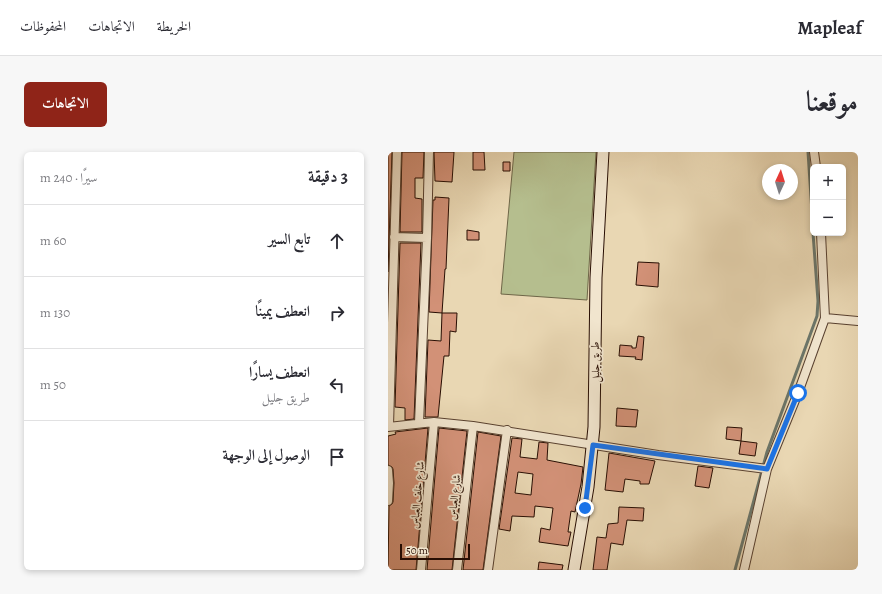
<!DOCTYPE html>
<html lang="ar">
<head>
<meta charset="utf-8">
<style>
	:root { --surface:#fff; --page:#f7f7f7; --text:#2b2b33; --muted:#7c7c81; --line:#e1e1e2; --accent:#8f2418 }
	body { margin:0; font-family:Alegreya,Amiri,serif; background:var(--page); color:var(--text); direction:rtl }
	.controls { position:absolute; right:12px; top:12px; display:grid; overflow:hidden; border-radius:6px; box-shadow:0 2px 6px #0003 }
	.controls button { width:36px; height:36px; display:grid; place-items:center; padding:0; border:0; border-bottom:1px solid var(--line); background:var(--surface); color:var(--text); font:20px sans-serif }
	.compass { position:absolute; left:374px; top:12px; width:36px; height:36px; border-radius:50%; background:var(--surface); box-shadow:0 2px 6px #0003; rotate:4deg }
	.scale { position:absolute; left:12px; bottom:10px; width:70px; box-sizing:border-box; padding-left:4px; border:2px solid #280e03; border-top:0; font-size:11px; line-height:14px; white-space:nowrap; color:#280e03; -webkit-text-stroke:3px #f1e5ce; paint-order:stroke }
	.stop { position:absolute; width:12px; height:12px; margin:-9px; border:3px solid #1a73e8; border-radius:50%; background:#fff }
	.stop.end { background:#1a73e8; border-color:#fff; box-shadow:0 1px 4px #0008 }
	.list { margin:0; padding:0; list-style:none }
	h2 { display:flex; justify-content:space-between; align-items:center; height:52px; margin:0; padding:0 16px; font-size:17px }
	h2 small { font-size:13px; font-weight:400; color:var(--muted) }
	.list li { display:grid; grid-template-columns:26px 1fr auto; gap:12px; align-items:center; box-sizing:border-box; height:72px; padding:0 16px; border-top:1px solid var(--line) }
	.list b { display:block; font-size:15px; white-space:nowrap }
	.list p { margin:0; font-size:13px; white-space:nowrap; color:var(--muted) }
	.list em { font-size:13px; font-style:normal; color:var(--muted) }
	.icon { flex:none; width:22px; height:22px; fill:none; stroke:currentColor; stroke-width:2; stroke-linecap:round; stroke-linejoin:round }
	.map { position:relative; flex:none; width:470px; height:418px; overflow:hidden; direction:ltr; border-radius:6px }
	header { display:flex; align-items:center; gap:24px; box-sizing:border-box; height:56px; padding:0 20px; background:var(--surface); border-bottom:1px solid var(--line) }
	header strong { font-size:19px }
	nav { display:flex; gap:22px; margin-inline-start:auto; font-size:14px }
	.intro { display:flex; align-items:center; justify-content:space-between; box-sizing:border-box; height:96px; padding:0 24px }
	h1 { margin:0; font-size:28px }
	.button { padding:10px 18px; border-radius:6px; background:var(--accent); color:#fff; font-size:14px; font-weight:700 }
	main { display:flex; gap:24px; padding:0 24px }
	aside { flex:1; background:var(--surface); border-radius:6px; box-shadow:0 2px 6px #0003 }
	.map>svg:first-child { display:block }
	.green { fill:#b5be8e; stroke:#6e6648 }
	.lines { fill:none; stroke-linecap:round; stroke-linejoin:round }
	.stream { stroke:#6b7569; stroke-width:3 }
	.building { fill:#d29177; stroke:#280e03; fill-rule:evenodd }
	.minor-casing { stroke:#58402f; stroke-width:10 }
	.secondary-casing { stroke:#280e03; stroke-width:13 }
	.minor { stroke:#f1e5ce; stroke-width:8 }
	.secondary { stroke:#f1e5ce; stroke-width:11 }
	.route { stroke:#1a73e8; stroke-width:5 }
	.labels { text-anchor:middle; stroke-width:3.5; stroke-linejoin:round; paint-order:stroke }
	.street-label { font-size:11px; fill:#280e03; stroke:#f1e5ce }
</style>
</head>
<body>
<header>
<strong>Mapleaf</strong>
<nav><a>الخريطة</a><a>الاتجاهات</a><a>المحفوظات</a></nav>
</header>
<div class="intro"><h1>موقعنا</h1><a class="button">الاتجاهات</a></div>
<main>
<div class="map">
<svg width="470" height="418" viewBox="0 0 470 418">
	<rect width="100%" height="100%" fill="#e9d7b3"/>
	<filter id="stains"><feTurbulence type="fractalNoise" baseFrequency=".005" numOctaves="4"/><feColorMatrix values="0 0 0 0 .2 0 0 0 0 .09 0 0 0 0 .02 0 0 0 .5 -.17"/></filter>
	<radialGradient id="worn" r=".72"><stop offset=".6" stop-color="#630" stop-opacity="0"/><stop offset="1" stop-color="#630" stop-opacity=".3"/></radialGradient>
	<!-- green -->
	<path class="green" d="M 126,0 L 208,0 L 199,148 L 113,142 Z"/>
	<g class="lines">
		<!-- stream -->
		<path class="stream" d="M 420,0 L 425,75
			M 347,418 L 379,300 L 429,164 L 430,149 L 425,81"/>
	</g>
	<!-- building -->
	<path class="building" d="M 0,0 L 4,0 L 0,120 Z
		M 14,0 L 36,0 L 35,26 L 27,26 L 27,46 L 34,47 L 34,80 L 12,80 Z
		M 46,0 L 66,0 L 64,30 L 47,29 Z
		M 85,0 L 96,0 L 97,18 L 85,18 Z
		M 115,10 L 122,10 L 122,19 L 115,19 Z
		M 47,45 L 61,46 L 58,117 L 57,117 L 54,161 L 41,160 L 45,48 L 47,48 Z
		M 79,78 L 91,80 L 91,88 L 79,88 Z
		M 12,91 L 33,91 L 26,267 L 17,268 L 17,256 L 7,255 Z
		M 250,110 L 271,111 L 270,135 L 248,133 Z
		M 54,161 L 69,161 L 68,180 L 62,179 L 61,204 L 56,204 L 50,265 L 37,265 L 40,188 L 53,189 Z
		M 250,184 L 256,185 L 254,208 L 247,207 L 248,205 L 231,204 L 232,193 L 244,194 L 244,196 L 248,196 Z
		M 229,256 L 250,258 L 248,275 L 228,274 Z
		M 339,275 L 354,276 L 353,289 L 338,287 Z
		M 40,276 L 28,418 L 0,418 L 1,354 L 4,352 L 5,350 L 6,331 L 5,317 L 4,315 L 0,313 L 0,284 L 8,282 L 7,280 Z
		M 51,276 L 79,279 L 64,418 L 39,418 Z
		M 90,280 L 113,284 L 95,418 L 75,418 Z
		M 124,286 L 134,287 L 132,305 L 149,307 L 151,290 L 160,291 L 159,308 L 195,315 L 193,332 L 187,360 L 183,359 L 180,380 L 183,380 L 180,394 L 151,390 L 153,376 L 162,378 L 165,356 L 147,354 L 146,365 L 124,364 L 122,379 L 111,377 ZM 130,320 L 145,322 L 143,343 L 127,341 Z
		M 353,289 L 369,291 L 367,304 L 351,302 Z
		M 221,301 L 267,309 L 261,332 L 252,332 L 252,329 L 237,327 L 235,340 L 217,338 Z
		M 310,314 L 325,316 L 321,336 L 307,334 Z
		M 231,355 L 256,356 L 255,369 L 239,368 L 235,393 L 223,391 L 219,418 L 205,418 L 209,385 L 218,386 L 220,372 L 230,371 Z
		M 151,410 L 175,413 L 174,418 L 150,418 Z"/>
	<g class="lines">
		<!-- minor casing -->
		<g class="minor-casing">
			<path id="minor" d="M 426,0 L 428,15
				M 6,85 L 39,86
				M 437,166 L 470,169
				M 31,271 L 39,86 L 41,0
				M 1,274 L 9,0
				M 0,275 L 46,270 L 85,274 L 270,303 L 379,317
				M 0,318 L 1,331 L 0,349
				M 33,418 L 46,270
				M 69,418 L 85,274
				M 100,418 L 119,278
				M 356,418 L 379,317 L 410,241 L 437,166 L 433,81"/>
		</g>
		<!-- secondary casing -->
		<g class="secondary-casing">
			<path id="secondary" d="M 186,418 L 200,335 L 206,275 L 208,126 L 215,0"/>
		</g>
		<!-- minor -->
		<use href="#minor" class="minor"/>
		<!-- secondary -->
		<use href="#secondary" class="secondary"/>
	</g>
	<g class="lines">
		<!-- route -->
		<path class="route" d="M 197,356 L 205,293 L 379,317 L 410,241"/>
	</g>
	<g class="labels">
		<!-- street labels -->
		<g class="street-label">
			<text transform="translate(207 210) rotate(-91)" y="4">طريق جليل</text>
			<text transform="translate(29 343) rotate(-85)" y="4">شارع خلف العباس</text>
			<text transform="translate(66 345) rotate(-84)" y="4">شارع العباس</text>
		</g>
	</g>
	<rect width="100%" height="100%" filter="url(#stains)"/>
	<rect width="100%" height="100%" fill="url(#worn)"/>
</svg>
<div class="controls">
<button>+</button>
<button>−</button>
</div>
<svg class="compass" viewBox="-18 -18 36 36"><path d="M0-13l5 13h-10z" fill="#e53935"/><path d="M0 13l5-13h-10z" fill="#7c7c81"/></svg>
<div class="scale">50 m</div>
<div class="stop" style="left:410px;top:241px"></div>
<div class="stop end" style="left:197px;top:356px"></div>
</div>
<aside>
<h2>3 دقيقة<small>سيرًا · 240 m</small></h2>
<ul class="list">
<li><svg class="icon" aria-label="ahead" viewBox="0 0 24 24"><path d="M12 20V5M6 11l6-6 6 6"/></svg><div><b>تابع السير</b></div><em>60 m</em></li>
<li><svg class="icon" aria-label="right" viewBox="0 0 24 24"><path d="M7 20v-9h11M14 6l5 5-5 5"/></svg><div><b>انعطف يمينًا</b></div><em>130 m</em></li>
<li><svg class="icon" aria-label="left" viewBox="0 0 24 24"><path d="M17 20v-9H6M10 6l-5 5 5 5"/></svg><div><b>انعطف يسارًا</b><p>طريق جليل</p></div><em>50 m</em></li>
<li><svg class="icon" aria-label="arrive" viewBox="0 0 24 24"><path d="M6 21V4h12l-3 4 3 4H6"/></svg><div><b>الوصول إلى الوجهة</b></div></li>
</ul>
</aside>
</main>
</body>
</html>
